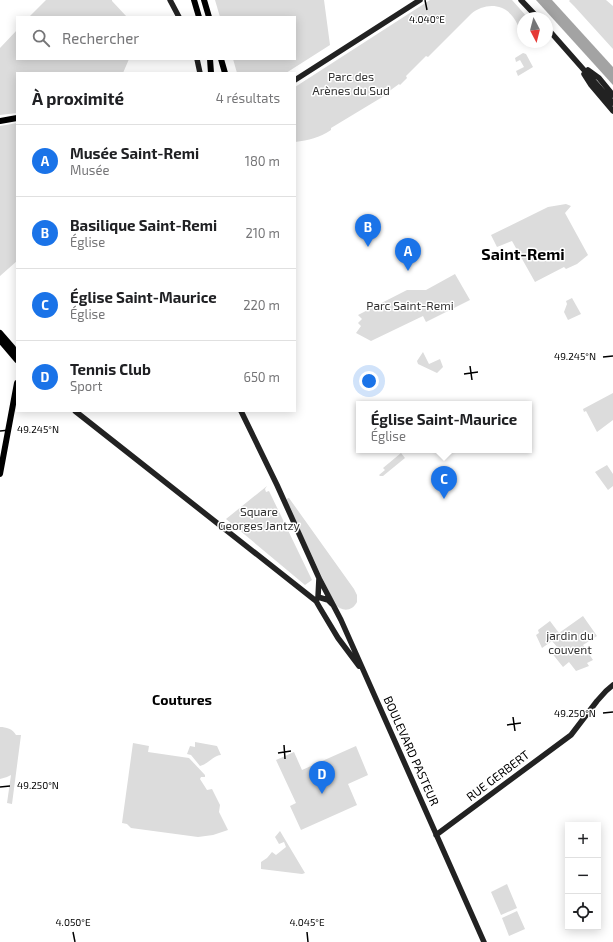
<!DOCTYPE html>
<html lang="fr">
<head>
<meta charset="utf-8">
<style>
	:root { --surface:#fff; --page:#f6f6f6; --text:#202124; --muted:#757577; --line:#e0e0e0; --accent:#1a73e8 }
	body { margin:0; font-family:"Exo 2",sans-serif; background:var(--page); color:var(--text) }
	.controls { position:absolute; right:12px; bottom:12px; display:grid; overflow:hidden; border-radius:0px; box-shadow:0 2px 10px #0003 }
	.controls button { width:36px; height:36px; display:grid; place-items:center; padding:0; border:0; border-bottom:1px solid var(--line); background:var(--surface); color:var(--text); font:20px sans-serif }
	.compass { position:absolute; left:517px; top:12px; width:36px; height:36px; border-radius:50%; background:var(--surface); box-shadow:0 2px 10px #0003; rotate:173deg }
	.you { position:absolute; left:369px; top:381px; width:14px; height:14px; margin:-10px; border:3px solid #fff; border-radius:50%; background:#1a73e8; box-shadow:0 0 0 6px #1a73e833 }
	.badge { display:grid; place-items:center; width:26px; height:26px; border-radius:50%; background:var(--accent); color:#fff; font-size:13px; font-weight:700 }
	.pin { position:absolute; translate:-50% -33px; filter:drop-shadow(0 1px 2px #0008) }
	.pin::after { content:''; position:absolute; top:21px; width:14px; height:12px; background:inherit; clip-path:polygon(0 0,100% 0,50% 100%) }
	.popup { position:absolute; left:356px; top:401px; width:176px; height:52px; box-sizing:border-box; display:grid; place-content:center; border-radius:0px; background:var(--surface); filter:drop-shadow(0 1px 3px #0005); font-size:13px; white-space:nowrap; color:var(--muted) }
	.popup b { font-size:15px; color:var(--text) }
	.popup::after { content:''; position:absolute; left:50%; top:100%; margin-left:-8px; border:8px solid transparent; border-top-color:var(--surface) }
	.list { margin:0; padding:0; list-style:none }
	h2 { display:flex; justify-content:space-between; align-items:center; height:52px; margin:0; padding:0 16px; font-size:17px }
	h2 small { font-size:13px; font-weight:400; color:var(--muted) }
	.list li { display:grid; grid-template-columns:26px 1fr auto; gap:12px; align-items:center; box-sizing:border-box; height:72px; padding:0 16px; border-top:1px solid var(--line) }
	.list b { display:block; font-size:15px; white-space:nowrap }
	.list p { margin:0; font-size:13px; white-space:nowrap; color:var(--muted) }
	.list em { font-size:13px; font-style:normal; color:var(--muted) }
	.icon { flex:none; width:22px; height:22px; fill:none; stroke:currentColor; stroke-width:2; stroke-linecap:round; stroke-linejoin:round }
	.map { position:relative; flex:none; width:613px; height:942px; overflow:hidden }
	.search { position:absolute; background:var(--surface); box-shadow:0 2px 10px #0003; left:16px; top:16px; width:280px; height:44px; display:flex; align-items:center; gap:10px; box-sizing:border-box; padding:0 14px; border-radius:0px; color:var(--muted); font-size:15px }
	.panel { position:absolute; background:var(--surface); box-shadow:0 2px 10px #0003; left:16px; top:72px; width:280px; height:340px; border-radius:0px }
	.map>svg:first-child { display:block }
	.green { fill:#dcdcdc }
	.water { fill:#a3a3a3 }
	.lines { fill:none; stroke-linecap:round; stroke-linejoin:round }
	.secondary { stroke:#222; stroke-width:5.5 }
	.primary { stroke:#000; stroke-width:6 }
	.ticks { fill:none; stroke:#000; stroke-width:1.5 }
	.labels { text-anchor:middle; stroke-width:3; stroke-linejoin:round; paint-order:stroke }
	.park-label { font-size:12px; fill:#333; stroke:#fff }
	.street-label { font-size:12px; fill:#000; stroke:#fff }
	.quarter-label { font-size:14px; font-weight:bold; fill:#000; stroke:#fff }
	.district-label { font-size:16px; font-weight:bold; fill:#000; stroke:#fff }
	.ticks-label { font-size:10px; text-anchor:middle; fill:#000; stroke:#fff; stroke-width:3; stroke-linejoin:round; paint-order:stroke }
</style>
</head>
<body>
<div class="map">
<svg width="613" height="942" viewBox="0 0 613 942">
	<rect width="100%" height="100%" fill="#fff"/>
	<!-- green -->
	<path class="green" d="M 46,0 L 112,0 L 112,1 L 127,17 L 29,17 Z
		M 215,0 L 324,0 L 330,45 L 286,73 L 237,73 L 233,59 L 295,59 L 295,17 L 220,17 Z
		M 430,0 L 512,0 L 528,18 L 523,18 L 523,33 C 519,29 517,22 513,17 C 503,3 484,3 471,14 L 428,57 L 426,56 L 406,76 L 407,78 L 400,85 L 399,84 L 384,95 L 384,96 L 331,128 L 331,130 C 319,138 309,140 295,142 L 295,87 Z
		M 570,0 L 606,0 L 613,6 L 613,49 L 574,6 L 569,1 Z
		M 17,30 L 17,59 L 129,59 L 123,73 L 17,73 L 17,113 L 0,115 L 0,48 Z
		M 523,53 L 526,54 L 533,67 L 518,76 L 516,71 L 524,67 L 520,60 L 516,62 L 515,58 Z
		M 17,123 L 17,261 L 0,276 L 0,126 Z
		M 566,204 L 571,206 L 565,213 L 588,255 L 577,264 L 566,269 L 564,267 L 535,282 L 512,241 L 497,247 L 491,235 L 548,207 Z
		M 455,274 L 470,300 L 426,322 L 423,316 L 371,341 L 356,333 L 361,326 L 358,323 L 362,319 L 358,315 L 407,290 L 426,290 Z
		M 572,298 L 581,314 L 568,320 L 564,312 L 567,304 L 566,301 Z
		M 423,352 L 429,364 L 440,359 L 443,367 L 437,373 L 418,364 L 417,361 Z
		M 613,393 L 613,420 L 597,432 L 586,411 L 584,412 L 583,409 Z
		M 401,453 L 405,458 L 383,476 L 380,476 L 379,475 L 385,470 L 383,468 Z
		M 607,465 L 613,474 L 613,486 L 608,490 L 595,472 Z
		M 267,486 L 265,489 L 266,492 L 269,491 L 312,580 L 305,585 L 226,519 Z
		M 288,498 L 289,498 L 354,589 L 357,595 L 357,602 C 352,612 341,612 334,603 L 286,500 Z
		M 583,616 L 597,636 L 583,645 L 593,660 L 587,663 L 589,666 L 576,671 L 569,662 L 563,667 L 551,652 L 558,648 L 552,641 L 542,648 L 536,635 L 539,633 L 538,630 L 550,621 L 559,633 Z
		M 0,727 C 6,727 13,729 16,735 L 21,735 L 12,804 L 7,803 L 11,775 L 7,777 L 0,779 Z
		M 195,742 L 217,746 L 221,755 C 214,755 208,764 200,766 L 191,755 L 187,754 L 190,746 L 195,747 Z
		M 133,743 L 149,746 L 148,752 L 189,758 L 205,775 L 205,777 L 201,777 L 200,779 L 207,790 L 212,789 L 220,805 L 219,812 L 228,830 L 213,835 L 198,837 L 131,828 L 127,824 L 122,823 Z
		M 356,746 L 368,775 L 348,784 L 357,805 L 301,830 L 290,806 L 296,803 L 276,760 L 294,752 L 302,770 Z
		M 280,831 L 305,873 L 302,874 L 261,869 L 261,862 L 267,858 L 272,852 L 276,855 L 286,847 L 284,842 L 279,844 L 275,837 Z
		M 507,884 L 517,908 L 501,915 L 491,892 Z
		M 517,911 L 525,929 L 509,936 L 502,918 Z"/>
	<!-- water -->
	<path class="water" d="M 536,0 L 552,0 L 613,67 L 613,85 Z"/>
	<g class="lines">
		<!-- secondary -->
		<path class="secondary" d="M 170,0 L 179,17
			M 521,0 L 538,18
			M 547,28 L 613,103
			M 197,59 L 200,73
			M 588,70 L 599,78 L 613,95
			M 584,74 L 591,85 L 613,111
			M 295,80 L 420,0
			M 75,411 L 316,601 L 320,608 L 338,638 L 359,666
			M 241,411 L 277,485 L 319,578 L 341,620 L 484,942
			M 318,597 L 328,600 L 332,604
			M 316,601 L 318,597 L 319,578
			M 436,835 L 571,735 L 597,701 L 606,691 L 613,685"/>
		<!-- primary -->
		<path class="primary" d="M 194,0 L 199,17
			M 204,0 L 209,17
			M 210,59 L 211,73
			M 221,59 L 225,73
			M 0,121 L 17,118
			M 0,333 L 13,348 L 17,356
			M 0,340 L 17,360
			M 0,474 L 17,383"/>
	</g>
	<!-- ticks -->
	<path class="ticks" d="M 425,0 L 427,10M 603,357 L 613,356M 470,366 L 472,380M 464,374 L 478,372M 0,431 L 10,430M 603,713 L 613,712M 513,717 L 515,731M 507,725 L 521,723M 284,745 L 285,759M 278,753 L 291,751M 0,787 L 10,786M 73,932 L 75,942M 307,932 L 308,942"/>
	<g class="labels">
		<!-- park labels -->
		<g class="park-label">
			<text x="351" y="81">Parc des<tspan x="351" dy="14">Arènes du Sud</tspan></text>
			<text x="410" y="310">Parc Saint-Remi</text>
			<text x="259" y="516">Square<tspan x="259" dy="14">Georges Jantzy</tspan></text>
			<text x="570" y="640">jardin du<tspan x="570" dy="14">couvent</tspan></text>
		</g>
		<!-- street labels -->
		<g class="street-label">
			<text transform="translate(411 751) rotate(66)" y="4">BOULEVARD PASTEUR</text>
			<text transform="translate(498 776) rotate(-37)" y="4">RUE GERBERT</text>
		</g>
		<!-- quarter labels -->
		<g class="quarter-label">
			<text x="182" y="705">Coutures</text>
		</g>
		<!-- district labels -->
		<g class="district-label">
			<text x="523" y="260">Saint-Remi</text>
		</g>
	</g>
	<g class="ticks-label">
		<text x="427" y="23">4.040°E</text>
		<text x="575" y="360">49.245°N</text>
		<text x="38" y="433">49.245°N</text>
		<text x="575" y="717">49.250°N</text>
		<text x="38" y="789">49.250°N</text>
		<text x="73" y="926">4.050°E</text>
		<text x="307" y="926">4.045°E</text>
	</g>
</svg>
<div class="controls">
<button>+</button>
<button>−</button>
<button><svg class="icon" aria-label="locate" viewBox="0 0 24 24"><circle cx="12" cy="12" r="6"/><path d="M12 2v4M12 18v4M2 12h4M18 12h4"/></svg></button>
</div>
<svg class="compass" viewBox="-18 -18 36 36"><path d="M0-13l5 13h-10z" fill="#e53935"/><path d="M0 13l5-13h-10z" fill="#757577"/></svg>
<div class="you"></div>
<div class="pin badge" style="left:408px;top:271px">A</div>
<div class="pin badge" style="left:368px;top:247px">B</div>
<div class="pin badge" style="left:444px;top:499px">C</div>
<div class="popup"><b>Église Saint-Maurice</b>Église</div>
<div class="pin badge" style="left:322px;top:794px">D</div>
<div class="search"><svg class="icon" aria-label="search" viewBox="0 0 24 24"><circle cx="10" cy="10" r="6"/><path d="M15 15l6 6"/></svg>Rechercher</div>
<section class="panel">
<h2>À proximité<small>4 résultats</small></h2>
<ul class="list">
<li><span class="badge">A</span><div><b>Musée Saint-Remi</b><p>Musée</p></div><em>180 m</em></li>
<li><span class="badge">B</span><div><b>Basilique Saint-Remi</b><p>Église</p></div><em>210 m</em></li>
<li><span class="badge">C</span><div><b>Église Saint-Maurice</b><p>Église</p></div><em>220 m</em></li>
<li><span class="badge">D</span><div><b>Tennis Club</b><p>Sport</p></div><em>650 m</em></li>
</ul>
</section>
</div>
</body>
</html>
